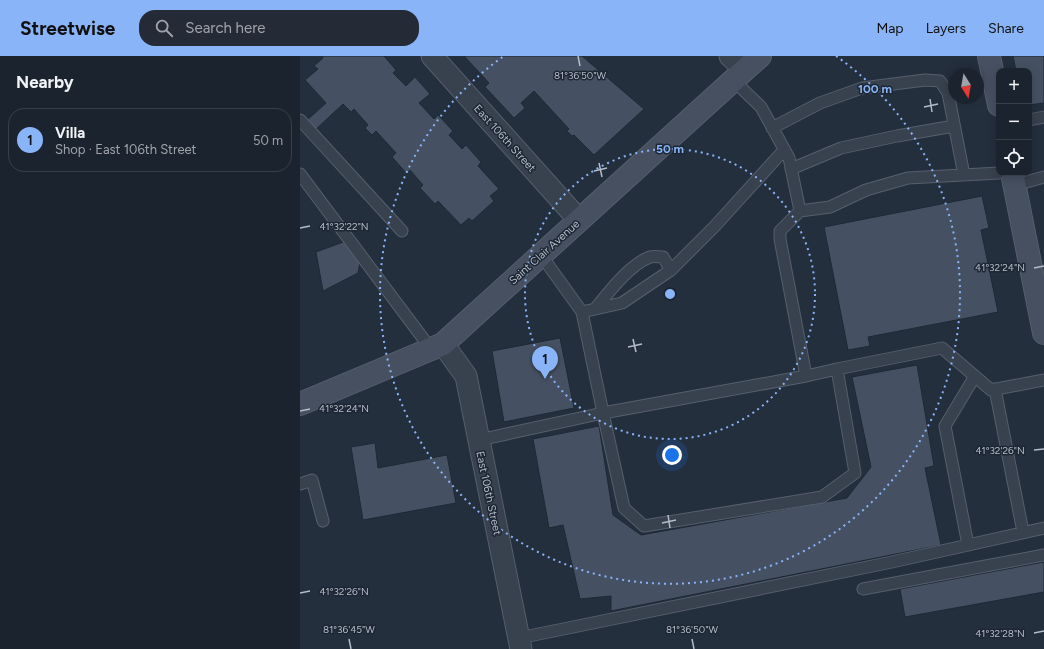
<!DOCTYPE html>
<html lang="en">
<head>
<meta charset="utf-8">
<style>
	:root { --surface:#1b232e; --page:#242b36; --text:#f1f3f6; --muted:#a0a4aa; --line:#39404a; --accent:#8ab4f8 }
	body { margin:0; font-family:Figtree,sans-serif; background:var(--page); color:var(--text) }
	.controls { position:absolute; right:12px; top:12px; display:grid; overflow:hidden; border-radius:8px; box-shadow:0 2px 10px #0003 }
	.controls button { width:36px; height:36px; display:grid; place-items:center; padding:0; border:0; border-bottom:1px solid var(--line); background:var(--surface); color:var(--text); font:20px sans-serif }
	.compass { position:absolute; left:648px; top:12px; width:36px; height:36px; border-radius:50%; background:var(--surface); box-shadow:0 2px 10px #0003; rotate:169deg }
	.you { position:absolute; left:372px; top:399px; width:14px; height:14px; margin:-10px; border:3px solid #fff; border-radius:50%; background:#1a73e8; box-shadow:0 0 0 6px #1a73e833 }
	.badge { display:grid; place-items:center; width:26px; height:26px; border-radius:50%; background:var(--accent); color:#111; font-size:13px; font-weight:700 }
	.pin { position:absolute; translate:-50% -33px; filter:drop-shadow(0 1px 2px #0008) }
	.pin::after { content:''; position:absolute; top:21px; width:14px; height:12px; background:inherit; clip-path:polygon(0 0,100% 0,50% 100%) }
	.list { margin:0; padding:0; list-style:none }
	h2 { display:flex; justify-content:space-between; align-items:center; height:52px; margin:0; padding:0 16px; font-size:17px }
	h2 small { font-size:13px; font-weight:400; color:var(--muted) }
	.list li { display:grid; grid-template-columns:26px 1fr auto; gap:12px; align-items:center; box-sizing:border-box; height:64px; margin:0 8px 8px; padding:0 8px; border:1px solid var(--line); border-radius:16px }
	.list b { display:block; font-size:15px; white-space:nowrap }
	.list p { margin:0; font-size:13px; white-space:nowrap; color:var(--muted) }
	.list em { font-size:13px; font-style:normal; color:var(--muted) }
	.icon { flex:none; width:22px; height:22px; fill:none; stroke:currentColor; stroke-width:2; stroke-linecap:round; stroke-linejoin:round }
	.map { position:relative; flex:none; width:744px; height:593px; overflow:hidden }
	header { display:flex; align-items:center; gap:24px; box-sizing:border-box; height:56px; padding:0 20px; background:var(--accent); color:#111 }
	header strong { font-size:19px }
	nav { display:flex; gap:22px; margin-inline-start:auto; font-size:14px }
	.search { width:280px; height:36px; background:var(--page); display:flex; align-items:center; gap:10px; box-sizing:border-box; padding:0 14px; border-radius:16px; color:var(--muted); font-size:15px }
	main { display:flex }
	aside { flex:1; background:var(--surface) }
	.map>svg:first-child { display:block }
	.building { fill:#455162; stroke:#1f2835 }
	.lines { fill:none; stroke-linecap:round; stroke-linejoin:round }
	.lane-casing { stroke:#565f6c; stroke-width:13 }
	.street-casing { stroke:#565f6c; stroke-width:23 }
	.secondary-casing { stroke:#565f6c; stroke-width:24 }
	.lane { stroke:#38414e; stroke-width:11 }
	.street { stroke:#38414e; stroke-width:21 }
	.secondary { stroke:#465061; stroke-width:22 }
	.ticks { fill:none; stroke:#b4bcc9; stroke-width:1.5 }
	.ring { fill:none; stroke:#8ab4f8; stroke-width:2; stroke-dasharray:2 4 }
	.labels { text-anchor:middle; stroke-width:3; stroke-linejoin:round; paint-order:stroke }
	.street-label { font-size:11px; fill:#b4bcc9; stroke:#1d2633 }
	.ticks-label { font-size:10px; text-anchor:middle; fill:#b4bcc9; stroke:#1d2633; stroke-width:3; stroke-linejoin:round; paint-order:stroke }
	.centre { fill:#8ab4f8; stroke:#1d2633; stroke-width:2 }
	.ring-label { font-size:12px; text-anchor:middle; font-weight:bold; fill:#8ab4f8; stroke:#1d2633; stroke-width:3; stroke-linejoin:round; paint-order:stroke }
</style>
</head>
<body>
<header>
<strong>Streetwise</strong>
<div class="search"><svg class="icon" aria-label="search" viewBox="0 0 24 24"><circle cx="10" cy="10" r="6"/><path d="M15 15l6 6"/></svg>Search here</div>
<nav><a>Map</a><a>Layers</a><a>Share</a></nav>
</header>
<main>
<aside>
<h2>Nearby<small></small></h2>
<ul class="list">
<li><span class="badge">1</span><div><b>Villa</b><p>Shop · East 106th Street</p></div><em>50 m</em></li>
</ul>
</aside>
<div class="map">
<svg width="744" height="593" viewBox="0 0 744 593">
	<rect width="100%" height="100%" fill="#242f3e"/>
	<!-- building -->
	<path class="building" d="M 22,0 L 84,0 L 96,14 L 93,17 L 106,30 L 115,21 L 130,38 L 119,47 L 134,63 L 138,59 L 153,75 L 149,79 L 162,93 L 166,89 L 181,106 L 178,110 L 199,133 L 190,140 L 194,145 L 172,165 L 169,162 L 161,169 L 138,145 L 135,148 L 120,132 L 123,129 L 110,114 L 107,118 L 92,101 L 96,97 L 76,75 L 72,79 L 65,72 L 68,69 L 54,53 L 51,56 L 43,48 L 14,75 L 5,66 L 26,47 L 5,24 L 18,13 L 14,10 L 23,2 Z
		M 164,0 L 282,0 L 344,53 L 294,99 L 274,79 L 272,80 L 267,75 L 269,73 L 234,35 L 221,47 L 225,52 L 214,62 L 185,31 L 189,27 Z
		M 713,0 L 744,0 L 744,47 L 729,49 L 729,15 L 716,15 Z
		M 682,140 L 689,172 L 681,174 L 698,256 L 568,281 L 570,290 L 548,294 L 524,171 Z
		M 46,185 L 60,206 L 58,217 L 23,235 L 16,196 Z
		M 260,282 L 274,352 L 204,366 L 192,295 Z
		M 617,309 L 634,410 L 625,412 L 641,489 L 311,555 L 311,540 L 280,543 L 263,469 L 249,472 L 233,383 L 299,370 L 313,459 L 341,479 L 547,442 L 571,411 L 552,321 Z
		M 75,387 L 78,412 L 147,399 L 156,447 L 63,464 L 51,391 Z
		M 744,506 L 744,536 L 605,561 L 600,533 Z"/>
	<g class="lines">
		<!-- lane casing -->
		<g class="lane-casing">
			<path id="lane" d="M 0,64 L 102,175
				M 729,64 L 744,61
				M 472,72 L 520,47 L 562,32 L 625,24 L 640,25 L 648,37 L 664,119
				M 491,113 L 541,92 L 597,80 L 654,70
				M 0,118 L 131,293
				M 715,129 L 744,121
				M 500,155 L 530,151 L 566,134 L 608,122 L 699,117
				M 241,199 L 282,256 L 303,357 L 506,320
				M 295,253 C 308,237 330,208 350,201 C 354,200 359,201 363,201 L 371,214
				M 282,256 L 322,247 L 371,214 L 415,170 L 484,94
				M 537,313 L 642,292 L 691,334 L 744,324
				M 695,333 L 723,476
				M 179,384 L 303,357 L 324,452 L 344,470 L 522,441 L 555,417 L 537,313 L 506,320 L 480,183 L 480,175 L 500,155 L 489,102 L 461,51 L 433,24
				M 0,428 L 12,424 L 23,465
				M 668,489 L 645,370 L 675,320
				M 563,533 L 744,499
				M 219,582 L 592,506 L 744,472"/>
		</g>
		<!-- street casing -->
		<g class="street-casing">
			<path id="street" d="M 132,0 L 279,164
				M 430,0 L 445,13
				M 143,288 L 166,320 L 221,593"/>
		</g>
		<!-- secondary casing -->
		<g class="secondary-casing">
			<path id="secondary" d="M 689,0 L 699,49
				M 712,117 L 744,277
				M 0,348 L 143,288 L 460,0"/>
		</g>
		<!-- lane -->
		<use href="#lane" class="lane"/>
		<!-- street -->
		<use href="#street" class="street"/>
		<!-- secondary -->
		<use href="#secondary" class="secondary"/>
	</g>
	<!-- ticks -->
	<path class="ticks" d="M 278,0 L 280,10M 630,43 L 632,56M 624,51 L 638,48M 299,107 L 302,121M 294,115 L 307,112M 0,172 L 10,170M 734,212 L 744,210M 333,283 L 336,296M 328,291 L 342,288M 0,355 L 10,353M 734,394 L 744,393M 368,459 L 370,472M 362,467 L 376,464M 0,537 L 10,535M 734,577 L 744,575M 49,583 L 51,593M 392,583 L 394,593"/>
	<!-- distance rings -->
	<g class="ring">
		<circle cx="370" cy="238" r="145"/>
		<path d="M536 0A290 290 0 1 1 204 0"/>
	</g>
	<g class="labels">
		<!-- street labels -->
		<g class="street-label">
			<text transform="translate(205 82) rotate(48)" y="4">East 106th Street</text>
			<text transform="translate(244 196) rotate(-42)" y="4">Saint Clair Avenue</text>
			<text transform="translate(189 437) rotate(78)" y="4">East 106th Street</text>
		</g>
	</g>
	<g class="ticks-label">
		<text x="280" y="23">81°36'50"W</text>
		<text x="44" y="174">41°32'22"N</text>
		<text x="700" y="215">41°32'24"N</text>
		<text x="44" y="356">41°32'24"N</text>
		<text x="700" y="398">41°32'26"N</text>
		<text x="44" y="539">41°32'26"N</text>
		<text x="49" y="577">81°36'45"W</text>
		<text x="392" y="577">81°36'50"W</text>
		<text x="700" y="581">41°32'28"N</text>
	</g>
	<circle cx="370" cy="238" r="6" class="centre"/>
	<g class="ring-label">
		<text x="575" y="37">100 m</text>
		<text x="370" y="97">50 m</text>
	</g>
</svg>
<div class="controls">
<button>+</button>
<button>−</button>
<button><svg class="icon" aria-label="locate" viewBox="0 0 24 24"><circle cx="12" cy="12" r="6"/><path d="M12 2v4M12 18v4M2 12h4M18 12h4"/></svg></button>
</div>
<svg class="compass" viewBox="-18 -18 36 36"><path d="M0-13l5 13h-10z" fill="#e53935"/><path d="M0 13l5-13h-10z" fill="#a0a4aa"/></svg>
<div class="you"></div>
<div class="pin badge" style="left:245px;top:323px">1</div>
</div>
</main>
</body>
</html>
